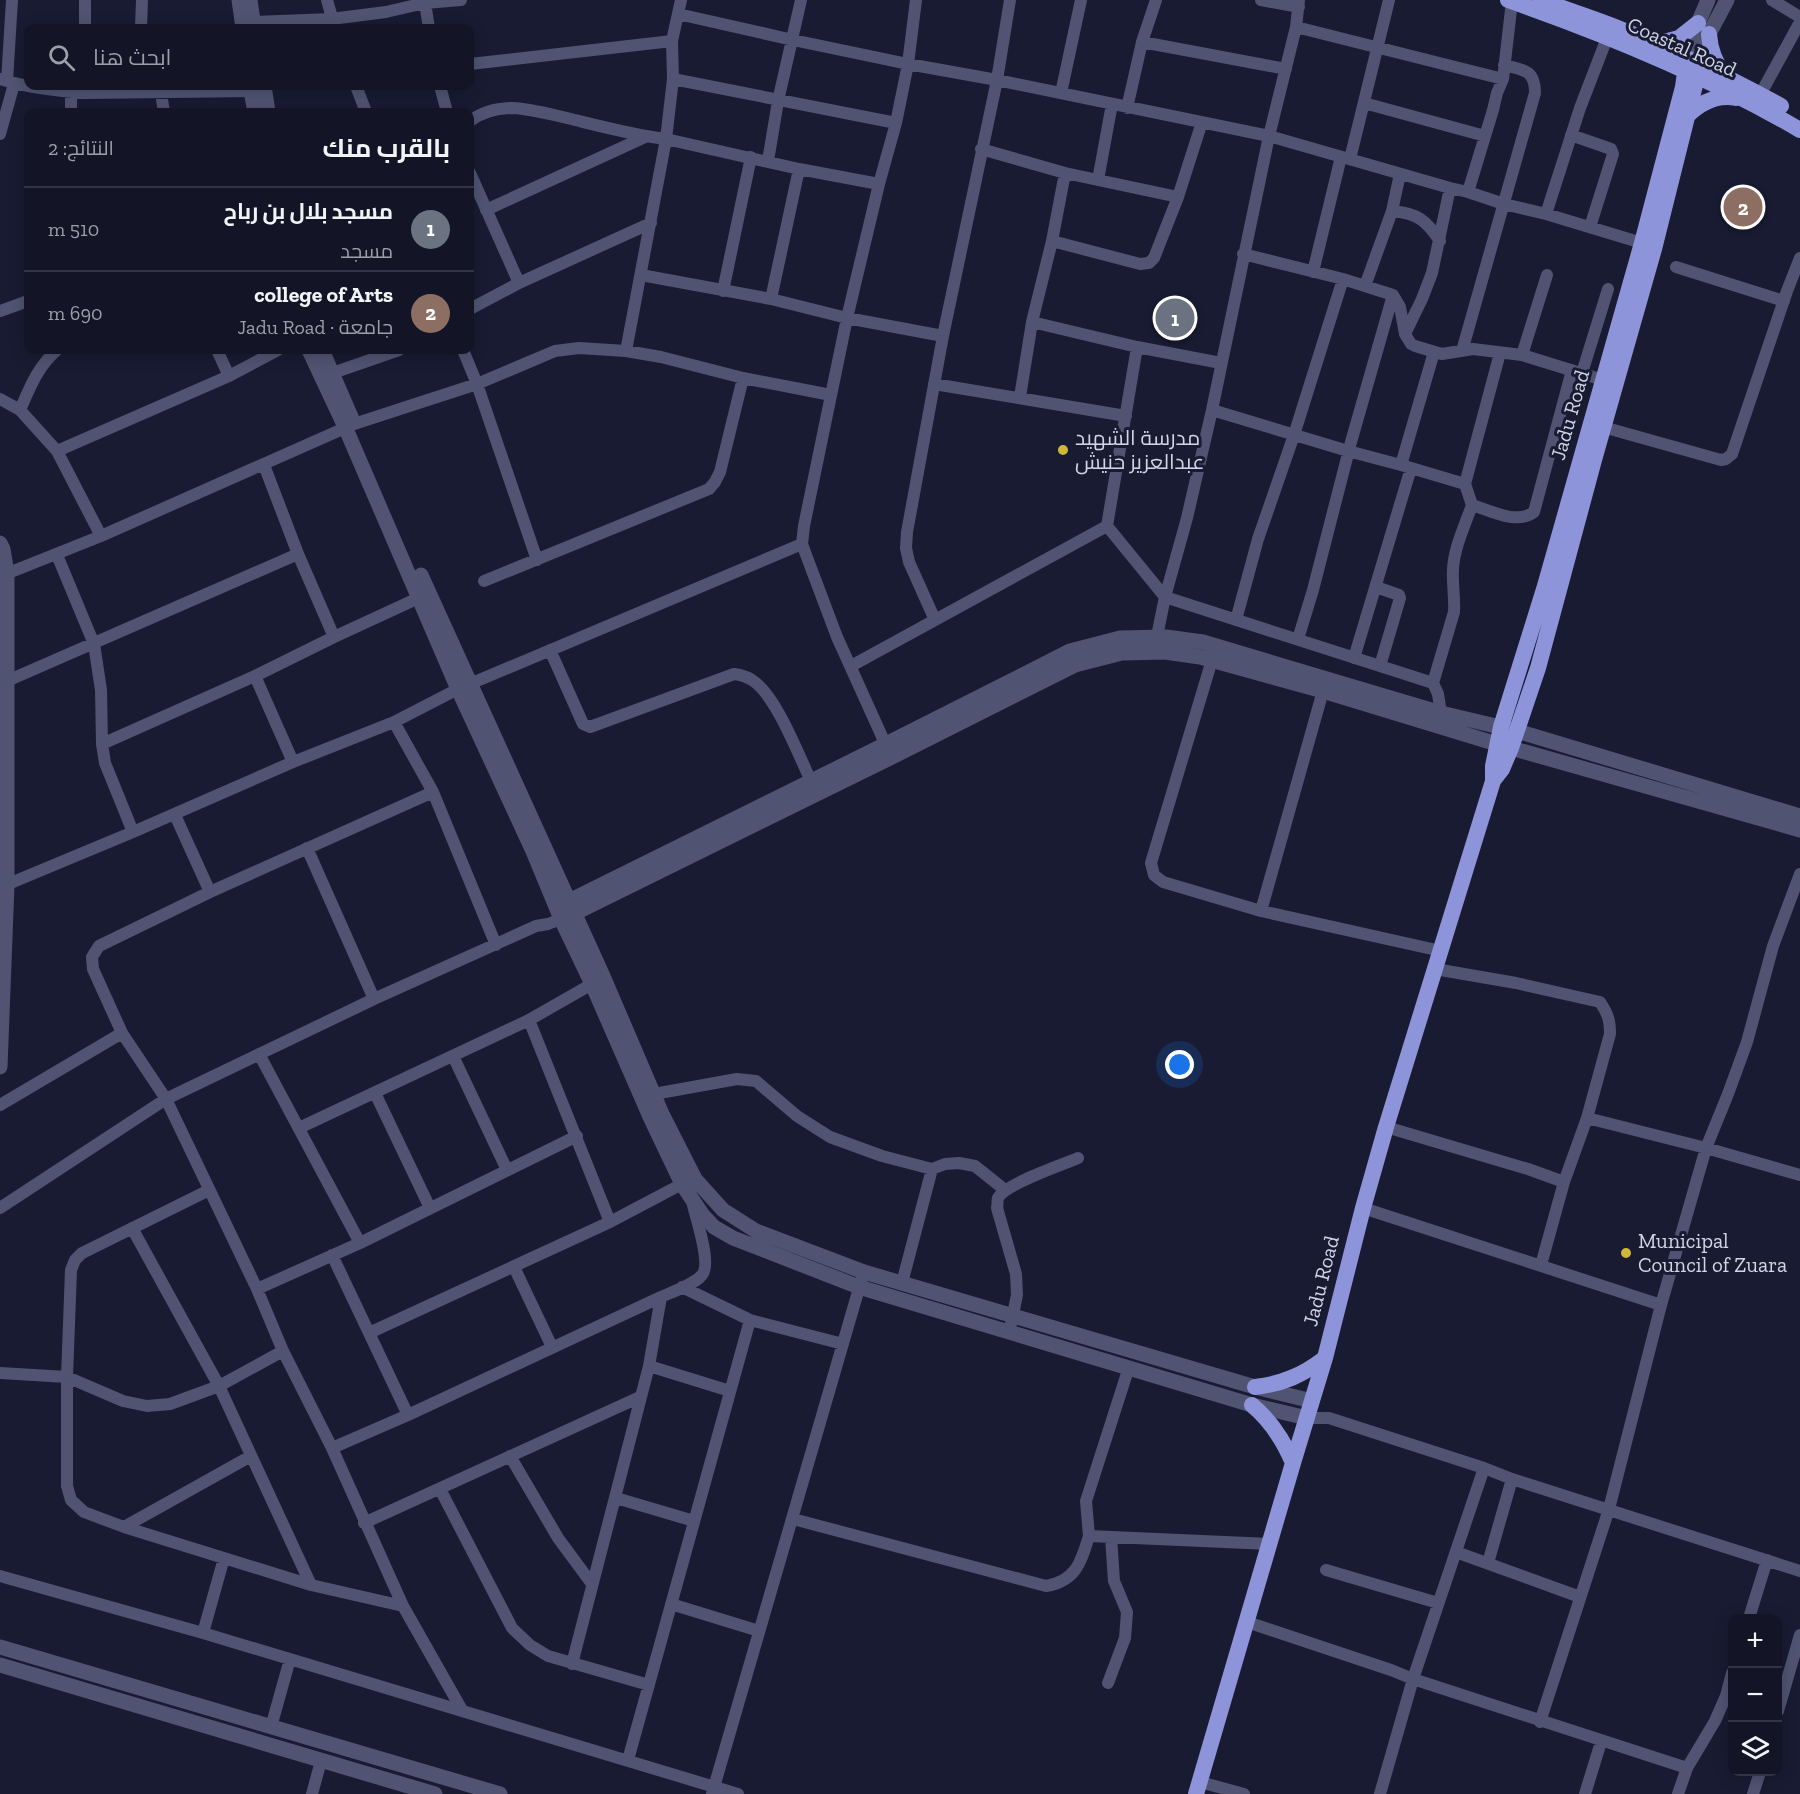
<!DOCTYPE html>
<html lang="ar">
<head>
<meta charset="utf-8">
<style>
	:root { --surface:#131426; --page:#1c1d2e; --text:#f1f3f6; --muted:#9d9ea7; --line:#323343; --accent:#db2777 }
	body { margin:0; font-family:"Zilla Slab",Cairo,serif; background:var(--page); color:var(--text); direction:rtl }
	.controls { position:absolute; right:18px; bottom:18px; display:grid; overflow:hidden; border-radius:12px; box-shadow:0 3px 15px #0003 }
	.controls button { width:54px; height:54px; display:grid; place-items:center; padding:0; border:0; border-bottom:2px solid var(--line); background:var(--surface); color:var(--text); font:30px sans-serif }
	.you { position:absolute; left:1180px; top:1065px; width:21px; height:21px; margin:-15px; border:4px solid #fff; border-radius:50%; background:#1a73e8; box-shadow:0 0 0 9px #1a73e833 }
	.badge { display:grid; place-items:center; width:39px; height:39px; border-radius:50%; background:var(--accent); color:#fff; font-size:20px; font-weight:700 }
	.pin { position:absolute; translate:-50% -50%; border:3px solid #fff; box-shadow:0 2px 6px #0006 }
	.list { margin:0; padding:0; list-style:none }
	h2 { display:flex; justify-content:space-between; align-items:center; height:78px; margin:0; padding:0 24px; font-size:26px }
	h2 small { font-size:20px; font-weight:400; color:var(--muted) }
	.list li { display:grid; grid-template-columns:39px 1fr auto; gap:18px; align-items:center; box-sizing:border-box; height:84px; padding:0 24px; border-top:2px solid var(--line) }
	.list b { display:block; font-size:22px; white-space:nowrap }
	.list p { margin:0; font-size:20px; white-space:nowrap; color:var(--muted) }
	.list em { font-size:20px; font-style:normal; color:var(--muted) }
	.icon { flex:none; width:33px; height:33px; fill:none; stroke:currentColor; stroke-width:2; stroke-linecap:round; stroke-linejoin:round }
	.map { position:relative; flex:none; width:1800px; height:1794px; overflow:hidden; direction:ltr }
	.search { position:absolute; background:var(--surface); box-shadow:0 3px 15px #0003; left:24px; top:24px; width:450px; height:66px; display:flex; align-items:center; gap:15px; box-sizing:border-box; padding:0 21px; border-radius:12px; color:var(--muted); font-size:22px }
	.panel { position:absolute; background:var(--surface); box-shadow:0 3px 15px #0003; left:24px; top:108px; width:450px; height:246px; border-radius:12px; direction:rtl }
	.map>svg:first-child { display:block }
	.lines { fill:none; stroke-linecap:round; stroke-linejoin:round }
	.minor { stroke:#505472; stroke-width:12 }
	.tertiary { stroke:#505472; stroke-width:15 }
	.trunk { stroke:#8d94d9; stroke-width:16 }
	.poi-dot { fill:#cfb837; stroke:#191b33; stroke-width:2 }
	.labels { text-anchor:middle; stroke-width:6; stroke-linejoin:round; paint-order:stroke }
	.street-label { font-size:21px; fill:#d2d5e5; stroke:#191b33 }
	.poi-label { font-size:21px; fill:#d2d5e5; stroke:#191b33; text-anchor:start }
</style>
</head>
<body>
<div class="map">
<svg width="1800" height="1794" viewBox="0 0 1800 1794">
	<rect width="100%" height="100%" fill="#191b33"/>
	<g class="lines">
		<!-- minor -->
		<path class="minor" d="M 85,0 L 85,28
			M 327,0 L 335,28
			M 1261,0 L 1299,7
			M 1772,0 L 1800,17
			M 425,3 L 429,28
			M 678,14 L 793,40 L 908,64 L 997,80 L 1269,136 L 1450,188 L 1468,192 L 1504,204 L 1546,214 L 1642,243
			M 253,22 L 331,19 L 386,12 L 425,3 L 461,0
			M 1296,27 L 1503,79
			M 141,28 L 142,0
			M 1142,42 L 1286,69
			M 470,64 L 672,41
			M 0,79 C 28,88 56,91 85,93 L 260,91
			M 673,79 L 896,123
			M 7,81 L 12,0
			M 356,86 L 366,112
			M 440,86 L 447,112
			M 71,92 L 71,112
			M 161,93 L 164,112
			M 1061,93 L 1081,0
			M 1760,95 L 1800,22
			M 1364,103 L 1485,136
			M 1127,108 L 1142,42 L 1156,0
			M 470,121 C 482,112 497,108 513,108 C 531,109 549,114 567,118 C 600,126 633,135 666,139 L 799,169 L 879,184
			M 0,134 L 14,84
			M 1571,135 L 1611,149 L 1613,154 L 1590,227
			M 981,149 L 1065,173 L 1178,197 L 1154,258 L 1149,263 L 1140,264 L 1052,241
			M 1350,159 L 1389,0
			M 768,161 L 778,101 L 801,0
			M 470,173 L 519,283
			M 1098,180 L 1112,104
			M 1468,192 L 1493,110 L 1497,93 L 1503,79 L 1512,1
			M 1178,197 L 1202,122
			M 486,210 L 645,137
			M 1392,211 C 1417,213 1426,220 1440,241
			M 1546,214 L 1580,108 L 1607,38
			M 1243,254 L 1343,279 L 1393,295 L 1400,307 L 1405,334 L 1411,344 L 1415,346 L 1442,354 L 1473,349 L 1522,355 L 1603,380
			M 1676,267 L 1784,301
			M 1313,272 L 1341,157
			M 641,275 L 771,299 L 847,318 L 943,336
			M 1365,286 L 1392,211 L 1400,174
			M 723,291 L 751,157
			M 771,299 L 799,169
			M 470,309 L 519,283 L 651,223
			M 0,311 L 28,301
			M 1032,322 L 1137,347 L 1221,363
			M 1405,334 L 1422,299 L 1432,273 L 1450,188
			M 217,350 L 229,376
			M 463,350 L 477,384 L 537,560
			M 626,351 L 666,139 L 673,79 L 672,41 L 681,0
			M 1462,351 L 1535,93 C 1535,69 1523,70 1504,65
			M 1522,355 L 1547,275
			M 1582,373 L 1608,289
			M 324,376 L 399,350
			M 934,384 L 1126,416
			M 1020,397 L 1032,322 L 1052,241 L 1065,173
			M 0,399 L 20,410 L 57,451 L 101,536
			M 20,410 C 30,387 38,366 57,350
			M 1212,410 L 1348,451 L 1401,465 L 1465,484 L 1500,353
			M 1603,427 L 1721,460 L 1726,459 L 1732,454 L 1787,291 L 1800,258
			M 57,451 L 229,376 L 278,350
			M 264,465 L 298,554 L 334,637
			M 1401,465 L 1434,352
			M 1465,484 L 1472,505 C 1491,511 1517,525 1534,512 L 1572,370
			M 1107,526 L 1137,347
			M 57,555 L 94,644 L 101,690 L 102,744 L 105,763 L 133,832
			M 1,576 L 101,536 L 354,424 L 477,384 L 555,351 L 579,348 L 626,351 L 661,357 L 743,378 L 831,395
			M 484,581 L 709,489 L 715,482 L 720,472 L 743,378
			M 1376,587 L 1399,595 L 1400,598 L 1380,666
			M 935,620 L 909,562 L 906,548 L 907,532 L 943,336 L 997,80 L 1010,0
			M 1236,620 L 1258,539 L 1294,435 L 1343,279
			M 1298,639 L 1313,590 L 1351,442 L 1393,295
			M 1155,646 L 1165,597 L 1187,518 L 1212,410 L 1269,136 L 1296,27 L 1299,0
			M 550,650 L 583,724 L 590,727 L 734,674 C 741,675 746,676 752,680 C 776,695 798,754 811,781
			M 1354,658 L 1411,468
			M 1212,660 L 1151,863 L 1154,875 L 1163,882 L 1261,911 L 1441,951
			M 851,666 L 1107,526 L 1165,597 L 1433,683
			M 255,676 L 293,762
			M 0,684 L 298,554
			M 1441,713 L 1438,694 L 1433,683 L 1454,612 C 1455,598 1452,584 1453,569 C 1454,548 1465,525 1472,505
			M 394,722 L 433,792 L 496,945
			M 102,744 L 255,676 L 334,637 L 425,595
			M 889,752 L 837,637 L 811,568 L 802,544 L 804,526 L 847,318 L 879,184 L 896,123 L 908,64 L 916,0
			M 175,815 L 210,892
			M 307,848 L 374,999
			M 1,887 L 133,832 L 293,762 L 394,722 L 458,689 L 802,544
			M 1261,911 L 1323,691
			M 1435,969 L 1516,983 L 1600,1002 C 1608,1014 1610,1020 1610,1034 L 1587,1118
			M 529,1020 L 610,1222
			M 259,1054 L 360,1243
			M 453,1056 L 507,1170
			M 375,1093 L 430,1208
			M 654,1094 L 737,1079 L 756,1081 L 797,1116 L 830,1137 L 882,1156 L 932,1169 L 945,1164 L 959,1163 L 975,1166 L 1005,1190
			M 0,1105 L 122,1033
			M 1386,1127 L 1528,1169 L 1564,1182 L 1587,1118 L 1706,1148 L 1800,1175
			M 299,1128 L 529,1020 L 592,984
			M 209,1190 L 82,1253 L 75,1260 L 71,1270 L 67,1377 L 67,1486 L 71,1500 L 84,1512 L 124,1527 L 311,1585
			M 0,1208 L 166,1099 L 374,999 L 536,926 L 548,924 L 561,919
			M 1363,1208 L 1661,1305 L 1609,1509 L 1540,1722
			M 132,1228 L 219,1386 L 311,1585 L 403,1606 L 332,1448 L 283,1351 L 257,1289 L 166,1099 L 122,1033 L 93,969 L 92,957 L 99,946 L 210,892 L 433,792
			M 332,1255 L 408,1415
			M 1541,1265 L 1564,1182
			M 514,1267 L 552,1347
			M 902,1283 L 932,1169
			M 682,1287 L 750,1320 L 843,1344
			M 257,1289 L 360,1243 L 577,1136
			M 1661,1305 L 1706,1148 L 1728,1094 L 1747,1042 L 1773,946 L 1800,874
			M 1011,1324 L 1017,1295 L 1016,1274 L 997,1208 C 998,1204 997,1201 998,1198 C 1005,1184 1062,1165 1078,1158
			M 369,1333 L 610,1222 L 682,1184
			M 649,1366 L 730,1391
			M 0,1373 L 67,1377 L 123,1401 L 147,1406 L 170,1404 L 219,1386 L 283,1351
			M 1307,1418 L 1329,1418 L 1484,1468 L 1512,1479 L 1800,1571
			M 332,1448 L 408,1415 L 661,1297 C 672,1292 695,1284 702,1275 C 712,1264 696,1219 693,1205
			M 510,1456 L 558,1538 L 592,1584
			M 440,1489 L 512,1628 L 530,1645 L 548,1656 L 649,1685
			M 616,1498 L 694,1521
			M 793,1519 L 1046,1586 C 1076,1581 1081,1562 1089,1536 L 1270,1544
			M 364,1523 L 640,1397
			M 124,1527 L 251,1456
			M 1089,1536 L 1086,1501 L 1129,1367
			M 1456,1552 L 1580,1597
			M 1488,1563 L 1512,1479
			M 1326,1570 L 1438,1603
			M 0,1576 L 203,1633 L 738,1794
			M 671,1604 L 759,1631
			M 403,1606 L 462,1710
			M 1749,1618 L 1767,1560
			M 1247,1622 L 1391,1670 L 1413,1679 L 1687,1768
			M 203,1633 L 224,1558
			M 572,1664 L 649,1366 L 661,1297
			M 1108,1683 L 1125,1638 L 1127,1612 L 1114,1581 L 1111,1537
			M 1778,1711 L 1800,1635
			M 271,1727 L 290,1659
			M 628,1760 L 750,1320
			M 1200,1782 L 1244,1794
			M 312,1794 L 321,1761
			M 712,1794 L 862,1278
			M 1380,1794 L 1413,1679 L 1484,1468
			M 1585,1794 L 1601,1742
			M 1678,1794 L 1687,1768 L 1715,1721 L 1726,1696 L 1732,1673
			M 1753,1794 L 1760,1772"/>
		<!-- tertiary -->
		<path class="tertiary" d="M 239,0 L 243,28
			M 250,0 L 254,28
			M 1687,59 L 1698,23 L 1708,0
			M 1700,65 L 1709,34 L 1727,0
			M 250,86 L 255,112
			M 264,86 L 268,112
			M 309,350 L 346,429 L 458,689 L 532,849 L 561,919 L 592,984 L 651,1119 L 682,1184 L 702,1214 L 714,1227 L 733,1238 L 859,1287 L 1252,1405 L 1307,1418
			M 322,350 L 352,419
			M 0,543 L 3,549 L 7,573 L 7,885 L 0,1067
			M 421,575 L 603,976 L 662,1114 L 695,1179 L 723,1210 L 756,1231 L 864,1272 L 1255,1387 L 1312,1401
			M 561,905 L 886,744 L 1070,651 L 1120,638 L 1166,637 L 1203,642 L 1441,713 L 1517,731 L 1800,816
			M 567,917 L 892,757 L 1075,665 L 1122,653 L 1165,652 L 1200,657 L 1323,691 L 1497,744 L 1800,830
			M 0,1647 L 500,1794
			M 0,1665 L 435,1794"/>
		<!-- trunk -->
		<path class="trunk" d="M 1508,0 C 1608,35 1708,76 1800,130
			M 1541,0 C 1564,9 1587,16 1610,25 C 1669,48 1726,76 1781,106
			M 1709,34 C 1710,50 1715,63 1725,76
			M 1656,44 L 1679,38 L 1698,23
			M 1686,117 C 1700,103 1716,94 1736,98
			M 1495,778 L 1502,769 L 1511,748 L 1538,668 L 1594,460 L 1654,249 L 1700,65
			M 1255,1387 C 1282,1384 1303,1375 1325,1358
			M 1252,1405 C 1271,1421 1283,1439 1293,1463
			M 1196,1794 L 1293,1463 L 1325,1358 L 1363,1208 L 1386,1127 L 1493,781 L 1493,766 L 1501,727 L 1545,586 L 1642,243 L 1683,87 L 1687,59"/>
	</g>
	<!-- markers -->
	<g class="poi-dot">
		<circle cx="1063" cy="450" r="6"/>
		<circle cx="1626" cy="1253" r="6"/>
	</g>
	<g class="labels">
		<!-- street labels -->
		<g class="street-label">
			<text transform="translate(1682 47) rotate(24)" y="7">Coastal Road</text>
			<text transform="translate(1570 415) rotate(-74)" y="7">Jadu Road</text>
			<text transform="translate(1321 1281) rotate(-76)" y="7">Jadu Road</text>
		</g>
		<!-- poi labels -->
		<g class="poi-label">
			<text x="1075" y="445">مدرسة الشهيد<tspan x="1075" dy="24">عبدالعزيز حنيش</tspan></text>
			<text x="1638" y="1248">Municipal<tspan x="1638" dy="24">Council of Zuara</tspan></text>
		</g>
	</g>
</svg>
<div class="controls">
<button>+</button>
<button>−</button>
<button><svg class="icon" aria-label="layers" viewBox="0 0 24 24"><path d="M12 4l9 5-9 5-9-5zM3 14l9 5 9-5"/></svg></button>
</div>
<div class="you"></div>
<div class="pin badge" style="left:1175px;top:318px;background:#6b7280">1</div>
<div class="pin badge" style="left:1743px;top:207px;background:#8d6e63">2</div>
<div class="search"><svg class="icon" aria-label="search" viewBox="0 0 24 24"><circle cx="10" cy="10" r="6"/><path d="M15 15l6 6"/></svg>ابحث هنا</div>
<section class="panel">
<h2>بالقرب منك<small>النتائج: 2</small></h2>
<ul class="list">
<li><span class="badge" style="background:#6b7280">1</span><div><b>مسجد بلال بن رباح</b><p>مسجد</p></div><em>510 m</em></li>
<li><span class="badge" style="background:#8d6e63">2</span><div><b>college of Arts</b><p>جامعة · Jadu Road</p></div><em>690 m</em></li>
</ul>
</section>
</div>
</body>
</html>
